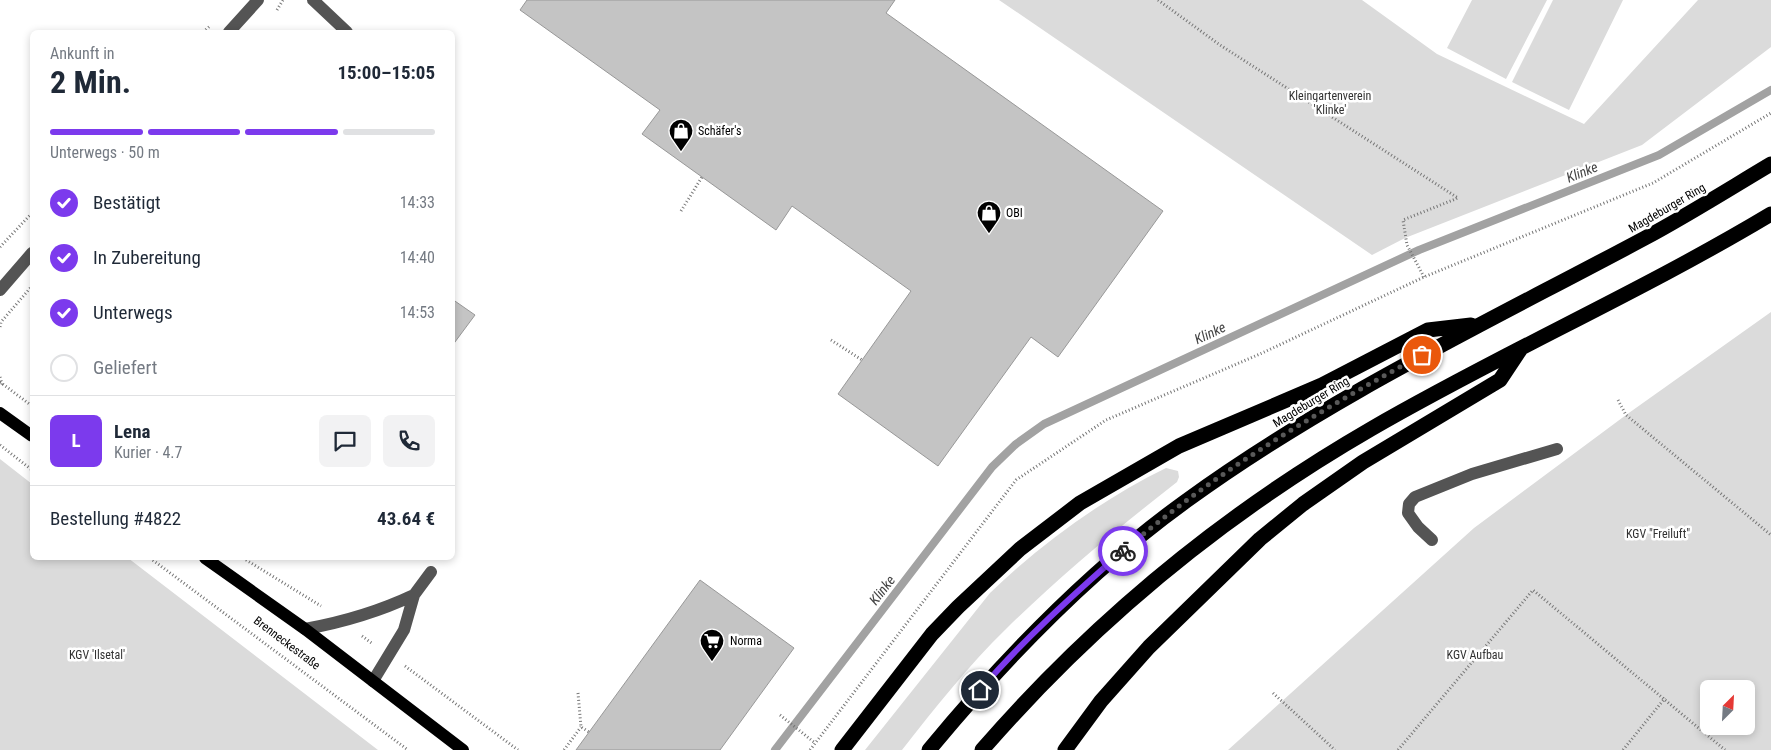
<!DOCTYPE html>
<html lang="de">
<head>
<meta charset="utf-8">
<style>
  :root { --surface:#fff; --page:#f2f2f3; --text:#1f2937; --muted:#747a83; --line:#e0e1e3; --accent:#7c3aed }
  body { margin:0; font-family:"Roboto Condensed",sans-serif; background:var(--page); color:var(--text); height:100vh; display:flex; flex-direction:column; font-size:19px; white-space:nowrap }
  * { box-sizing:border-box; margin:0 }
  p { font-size:16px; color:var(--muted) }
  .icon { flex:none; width:28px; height:28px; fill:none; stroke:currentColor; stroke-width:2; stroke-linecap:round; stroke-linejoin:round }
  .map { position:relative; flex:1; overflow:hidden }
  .panel { position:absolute; left:30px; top:30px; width:425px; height:530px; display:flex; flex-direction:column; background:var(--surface); border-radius:8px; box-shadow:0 2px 8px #0003 }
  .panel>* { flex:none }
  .needle { width:32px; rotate:24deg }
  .tools { position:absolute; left:1700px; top:680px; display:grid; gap:10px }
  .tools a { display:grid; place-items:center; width:55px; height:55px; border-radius:8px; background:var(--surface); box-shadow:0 2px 8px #0003; font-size:25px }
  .pin { position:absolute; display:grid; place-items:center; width:42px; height:42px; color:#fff; margin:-21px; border:2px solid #fff; border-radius:50%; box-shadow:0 1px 5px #0007 }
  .courier { position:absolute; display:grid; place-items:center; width:50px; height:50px; margin:-25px; border:4px solid #7c3aed; border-radius:50%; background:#fff; color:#222; box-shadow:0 1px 6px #0007 }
  .head em { font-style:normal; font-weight:700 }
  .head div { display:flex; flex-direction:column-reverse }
  .head { display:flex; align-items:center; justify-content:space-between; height:85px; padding:0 20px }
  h1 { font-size:32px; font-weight:700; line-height:38px }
  .bar { display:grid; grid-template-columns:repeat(4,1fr); gap:8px 5px; align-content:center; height:60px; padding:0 20px }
  .bar i { height:6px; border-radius:4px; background:var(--line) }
  .bar .selected { background:var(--accent) }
  .bar p { grid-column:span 4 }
  .line { display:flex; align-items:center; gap:12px; padding:0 20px; border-top:1px solid var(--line) }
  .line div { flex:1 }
  .round { display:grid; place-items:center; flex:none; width:52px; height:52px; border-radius:8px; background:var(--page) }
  ol { padding:0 20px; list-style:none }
  li { display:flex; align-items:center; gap:15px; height:55px }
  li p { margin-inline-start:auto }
  li .icon { padding:5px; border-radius:50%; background:var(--accent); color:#fff; stroke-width:4 }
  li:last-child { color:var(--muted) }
  li i { width:28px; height:28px; border:2px solid var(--line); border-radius:50% }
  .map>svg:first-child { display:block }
  .green { fill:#dbdbdb; fill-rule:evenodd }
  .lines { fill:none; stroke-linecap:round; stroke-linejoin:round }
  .stream { stroke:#a2a2a2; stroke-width:8 }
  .building { fill:#c4c4c4; stroke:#989898 }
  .path { stroke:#767676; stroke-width:3; stroke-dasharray:1 2.5; stroke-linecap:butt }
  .minor { stroke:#545454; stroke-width:12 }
  .major { stroke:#000; stroke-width:12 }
  .highway { stroke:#000; stroke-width:15 }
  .done { stroke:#595959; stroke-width:5; stroke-dasharray:0 9 }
  .route { stroke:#7c3aed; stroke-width:6 }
  .labels { text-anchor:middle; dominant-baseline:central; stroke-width:5; stroke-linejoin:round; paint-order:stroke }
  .park-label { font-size:12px; fill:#323232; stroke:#fff }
  .poi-label { font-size:12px; fill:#000; stroke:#fff; text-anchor:start }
  .street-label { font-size:12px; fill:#000; stroke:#fff }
  .water-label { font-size:14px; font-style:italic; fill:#434343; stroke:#fff }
</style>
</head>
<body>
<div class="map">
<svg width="1771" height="750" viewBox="0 0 1771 750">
  <rect width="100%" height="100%" fill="#fff"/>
  <path class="green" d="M999 0H1362L1437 54 1584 124 1698 0H1771V47L1642 145 1405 238 1372 255Z
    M1472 0H1547L1506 79 1447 48Z
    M1553 0H1623L1569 110 1512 82Z
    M1771 312V750H1228L1474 528 1626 415ZM1709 689H1746V726H1709Z
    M0 459 32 484V558H128L378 750H0Z
    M1166 468 1178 471 1179 477 1177 482C1118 528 1060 576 1006 629 968 666 935 708 902 750H865L990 593C1042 543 1101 500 1166 468Z"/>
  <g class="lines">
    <path class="stream" d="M775 750 992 467 1016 444 1044 424 1419 250 1659 155 1771 90"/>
  </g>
  <path class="building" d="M527 0H895L886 13 1163 211 1058 357 1031 337 938 466 838 394 911 291 792 206 776 230 642 134 660 110 520 10Z
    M452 299 475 315 452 346Z
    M700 580 794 648 720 750H576Z"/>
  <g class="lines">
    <path class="path" d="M1158 0 1220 45 1458 198 1403 220 1407 245 1424 277
      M277 10 283 0
      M203 32 210 26
      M681 211 702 177
      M0 247 32 213
      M0 327 1 322 32 286
      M831 340 862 360
      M0 377 2 384 0 386
      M0 382 32 406
      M1618 400 1626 415 1771 535
      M0 445 32 470
      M150 558 408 750
      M243 558 321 606
      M362 636 373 644
      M405 666 518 750
      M578 693 581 727 589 732
      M1273 693 1335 750
      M780 715 815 743
      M564 750 581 727
      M810 750 1016 480 1106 420 1260 354 1424 277 1653 183 1771 113
      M1398 750 1533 590 1725 750
      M1623 750 1665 698"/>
    <path class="minor" d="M313 0 347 32
      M229 32 258 0
      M0 290 32 253
      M1432 540 1418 527 1408 513 1409 504 1415 497 1472 474 1557 449
      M305 629C344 622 378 612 414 595
      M373 681 404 630 414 595 431 572"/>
    <path class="major" d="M0 413 32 436
      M205 558 305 629 463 750"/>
    <path class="highway" d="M842 750 932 634 958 607 1020 549 1080 503 1179 446 1322 385 1428 330 1471 325
      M929 750C1005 658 1089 571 1186 501 1329 397 1490 321 1645 238 1688 215 1729 189 1771 164
      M982 750C1093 622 1224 514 1371 429 1502 353 1641 292 1771 214
      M1065 750 1101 701 1149 647 1260 539 1303 504 1363 462 1500 380 1520 350"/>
  </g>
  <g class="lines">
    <path class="done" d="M1123 551C1214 473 1317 412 1422 355"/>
    <path class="route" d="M980 690C1024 639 1073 595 1123 551"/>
  </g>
  <defs>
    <symbol id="shop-pin" viewBox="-11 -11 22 30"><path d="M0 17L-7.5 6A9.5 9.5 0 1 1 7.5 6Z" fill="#000" stroke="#fff"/><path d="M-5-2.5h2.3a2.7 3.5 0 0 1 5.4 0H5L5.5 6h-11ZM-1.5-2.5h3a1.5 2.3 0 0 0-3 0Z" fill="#fff"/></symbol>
    <symbol id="supermarket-pin" viewBox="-11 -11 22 30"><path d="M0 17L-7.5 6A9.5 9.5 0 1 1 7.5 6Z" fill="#000" stroke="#fff"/><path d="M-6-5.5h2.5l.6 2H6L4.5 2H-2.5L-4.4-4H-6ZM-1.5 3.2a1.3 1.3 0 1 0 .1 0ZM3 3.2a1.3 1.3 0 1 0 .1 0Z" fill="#fff"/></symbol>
  </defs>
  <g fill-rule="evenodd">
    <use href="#shop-pin" x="667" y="117" width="28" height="38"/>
    <use href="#shop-pin" x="975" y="199" width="28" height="38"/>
    <use href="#supermarket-pin" x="698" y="627" width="28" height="38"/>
  </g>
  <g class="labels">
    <g class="park-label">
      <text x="1330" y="96">Kleingartenverein<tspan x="1330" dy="14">'Klinke'</tspan></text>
      <text x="1658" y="534">KGV "Freiluft"</text>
      <text x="97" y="655">KGV 'Ilsetal'</text>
      <text x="1475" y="655">KGV Aufbau</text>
    </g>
    <g class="poi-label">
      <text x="698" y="131">Schäfer's</text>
      <text x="1006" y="213">OBI</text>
      <text x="730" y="641">Norma</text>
    </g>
    <g class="street-label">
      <text transform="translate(1667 208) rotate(-30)">Magdeburger Ring</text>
      <text transform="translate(1311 402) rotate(-31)">Magdeburger Ring</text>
      <text transform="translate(287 643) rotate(37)">Brenneckestraße</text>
    </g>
    <g class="water-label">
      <text transform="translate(1582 172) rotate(-22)">Klinke</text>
      <text transform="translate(1210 333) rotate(-25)">Klinke</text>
      <text transform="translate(882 590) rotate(-52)">Klinke</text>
    </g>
  </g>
</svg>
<div class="tools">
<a><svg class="needle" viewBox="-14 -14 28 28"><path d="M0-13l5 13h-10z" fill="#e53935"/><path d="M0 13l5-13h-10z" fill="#747a83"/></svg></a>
</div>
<div class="pin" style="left:1422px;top:355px;background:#ea580c"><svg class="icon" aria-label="bag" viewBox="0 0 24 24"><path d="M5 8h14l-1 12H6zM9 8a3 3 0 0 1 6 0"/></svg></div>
<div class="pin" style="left:980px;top:690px;background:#1f2937"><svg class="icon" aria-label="home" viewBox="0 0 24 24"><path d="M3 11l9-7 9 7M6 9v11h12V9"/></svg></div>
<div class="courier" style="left:1123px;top:551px"><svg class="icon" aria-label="bike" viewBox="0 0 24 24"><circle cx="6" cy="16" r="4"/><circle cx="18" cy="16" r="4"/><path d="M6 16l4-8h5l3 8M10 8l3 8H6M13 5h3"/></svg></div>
<section class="panel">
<div class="head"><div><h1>2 Min.</h1><p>Ankunft in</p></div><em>15:00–15:05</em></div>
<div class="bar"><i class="selected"></i><i class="selected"></i><i class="selected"></i><i></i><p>Unterwegs · 50 m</p></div>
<ol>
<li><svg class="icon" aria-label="check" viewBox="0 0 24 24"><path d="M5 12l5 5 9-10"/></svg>Bestätigt<p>14:33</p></li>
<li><svg class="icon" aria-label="check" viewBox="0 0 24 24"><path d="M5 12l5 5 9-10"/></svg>In Zubereitung<p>14:40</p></li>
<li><svg class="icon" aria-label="check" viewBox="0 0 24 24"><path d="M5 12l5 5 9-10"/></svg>Unterwegs<p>14:53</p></li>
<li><i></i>Geliefert</li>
</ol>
<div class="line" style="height:90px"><b class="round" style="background:var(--accent);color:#fff">L</b><div><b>Lena</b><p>Kurier · 4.7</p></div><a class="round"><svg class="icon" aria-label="chat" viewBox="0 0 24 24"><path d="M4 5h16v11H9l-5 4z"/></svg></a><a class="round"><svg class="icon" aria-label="phone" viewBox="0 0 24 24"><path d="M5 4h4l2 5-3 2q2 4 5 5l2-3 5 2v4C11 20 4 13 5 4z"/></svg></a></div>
<div class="line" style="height:65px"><div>Bestellung #4822</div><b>43.64 €</b></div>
</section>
</div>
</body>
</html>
